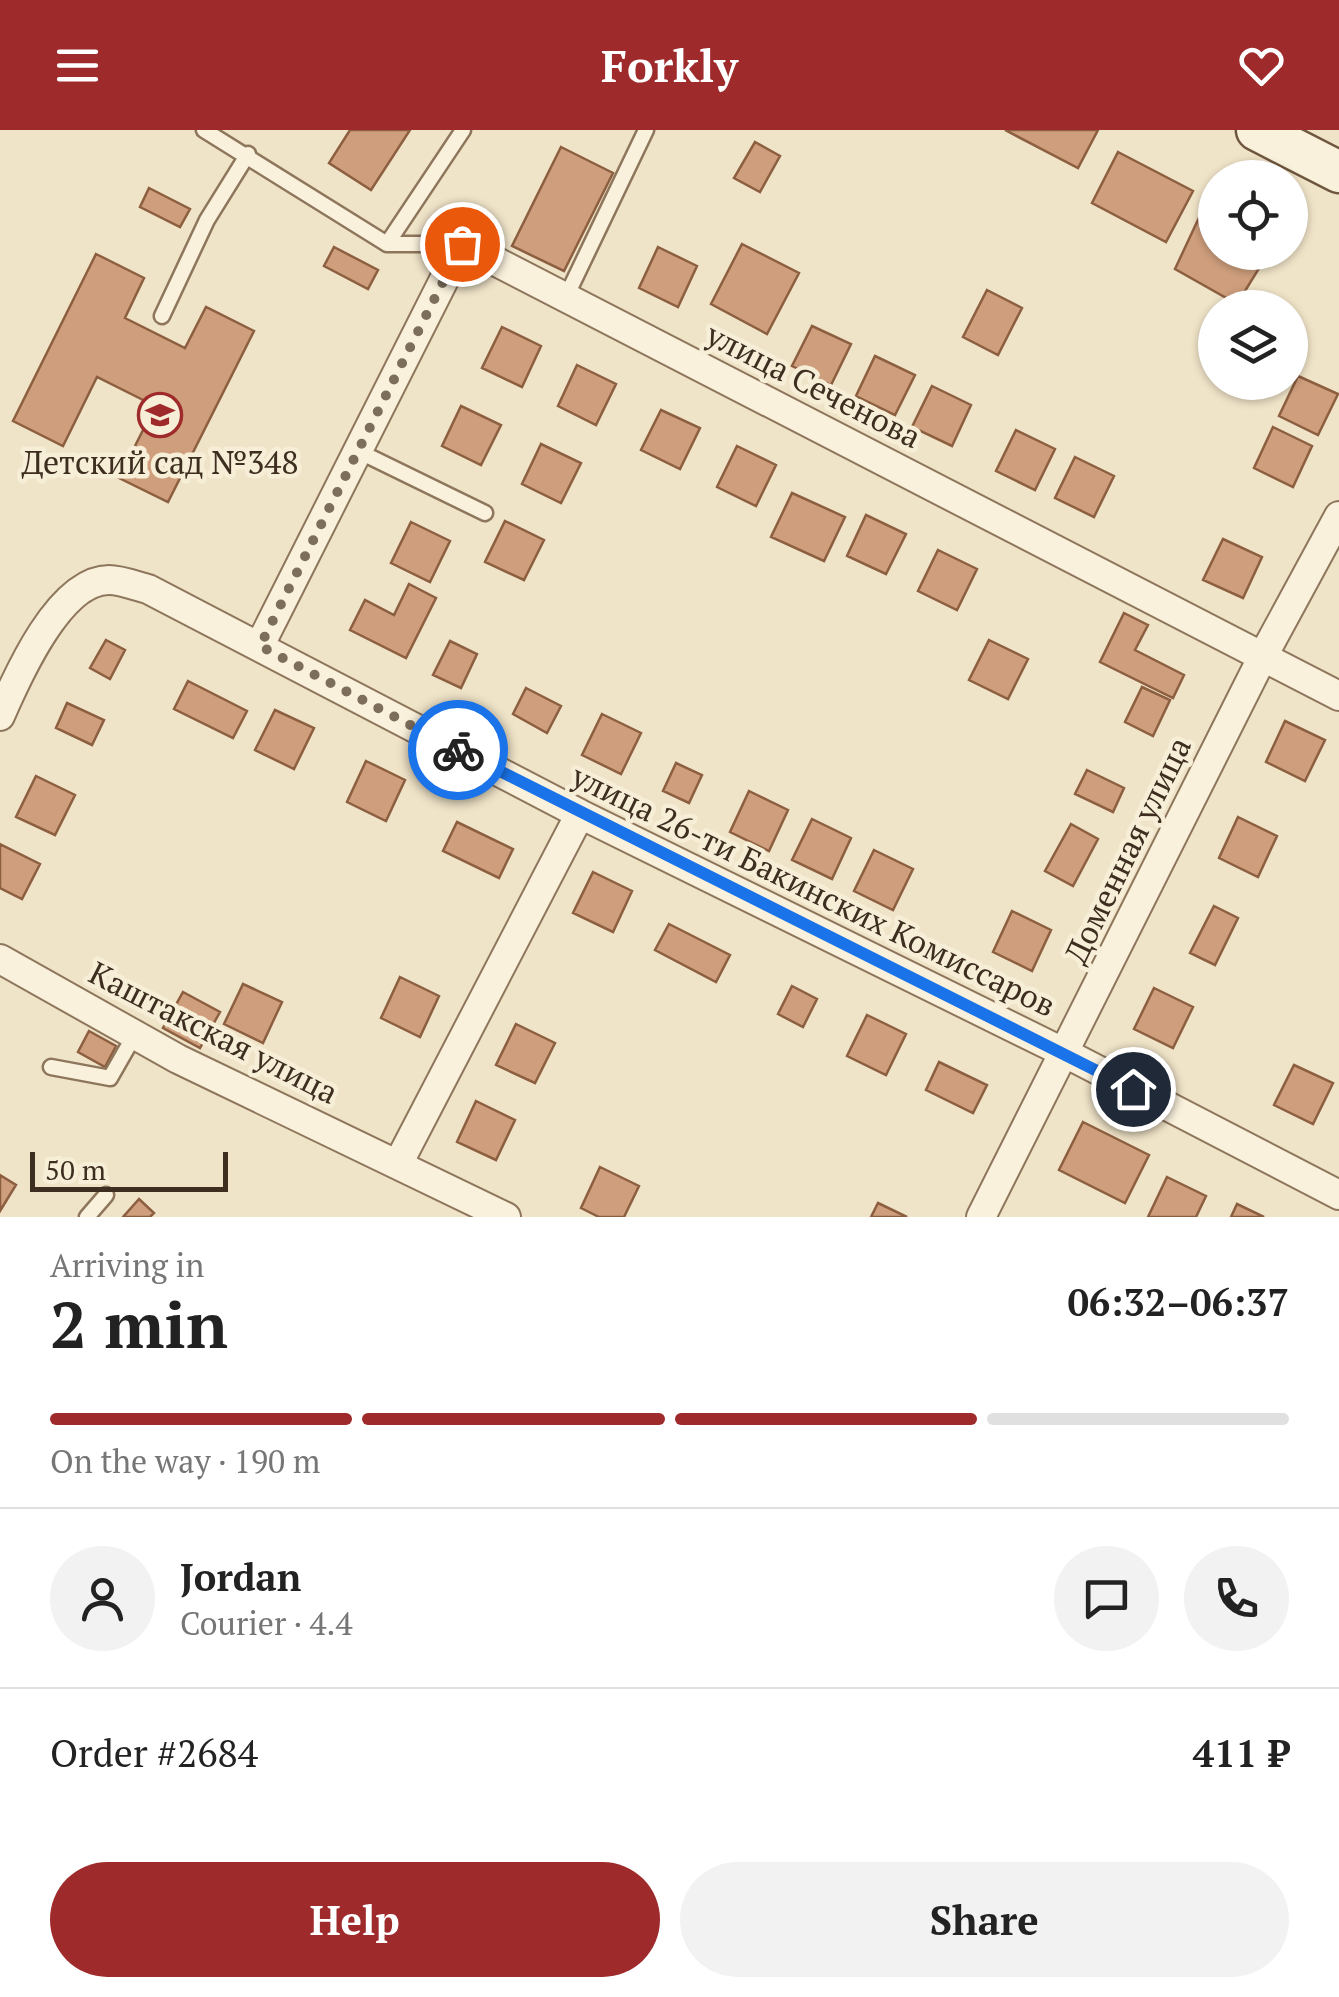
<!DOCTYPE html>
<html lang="en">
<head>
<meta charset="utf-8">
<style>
  :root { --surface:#fff; --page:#f2f2f2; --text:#222; --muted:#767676; --line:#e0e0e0; --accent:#9e2a2b }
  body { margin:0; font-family:"PT Serif",serif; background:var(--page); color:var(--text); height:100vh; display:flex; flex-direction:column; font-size:38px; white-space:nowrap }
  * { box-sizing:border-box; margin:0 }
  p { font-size:32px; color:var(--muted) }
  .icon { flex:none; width:55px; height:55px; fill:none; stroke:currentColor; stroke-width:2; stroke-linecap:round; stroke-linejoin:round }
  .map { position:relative; height:1087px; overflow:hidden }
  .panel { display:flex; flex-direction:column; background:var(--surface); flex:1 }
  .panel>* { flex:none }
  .controls { position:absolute; left:1198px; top:30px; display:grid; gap:20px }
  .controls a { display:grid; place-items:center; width:110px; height:110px; border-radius:50%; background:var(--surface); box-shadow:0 2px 8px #0004; font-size:50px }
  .scale { position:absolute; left:30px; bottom:25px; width:198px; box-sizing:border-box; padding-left:10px; border:5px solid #3d2e20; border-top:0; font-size:28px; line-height:35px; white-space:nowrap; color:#3d2e20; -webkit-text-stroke:8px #f7eed8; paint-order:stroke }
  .pin { position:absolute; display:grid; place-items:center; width:85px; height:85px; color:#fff; margin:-42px; border:5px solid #fff; border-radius:50%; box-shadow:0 2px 10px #0007 }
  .courier { position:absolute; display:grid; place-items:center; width:100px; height:100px; margin:-50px; border:8px solid #1a73e8; border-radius:50%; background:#fff; color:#222; box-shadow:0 2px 12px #0007 }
  .summary em { font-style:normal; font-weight:700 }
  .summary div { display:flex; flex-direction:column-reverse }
  .summary { display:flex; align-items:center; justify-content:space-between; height:170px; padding:0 50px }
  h1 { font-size:65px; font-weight:700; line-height:75px }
  .bar { display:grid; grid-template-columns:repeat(4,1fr); gap:15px 10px; align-content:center; height:120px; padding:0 50px }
  .bar i { height:12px; border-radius:8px; background:var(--line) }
  .bar .on { background:var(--accent) }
  .bar p { grid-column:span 4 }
  .line { display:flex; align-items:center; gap:25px; padding:0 50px; border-top:2px solid var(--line) }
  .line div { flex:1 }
  .round { display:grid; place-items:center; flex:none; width:105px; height:105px; border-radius:52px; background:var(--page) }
  .primary-button { display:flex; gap:20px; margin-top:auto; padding:20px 50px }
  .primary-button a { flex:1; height:115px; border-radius:60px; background:var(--accent); color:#fff; font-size:40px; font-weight:700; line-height:115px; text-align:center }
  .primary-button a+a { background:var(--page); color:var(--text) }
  header { display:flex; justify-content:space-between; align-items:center; height:130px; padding:0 50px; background:var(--accent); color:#fff; font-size:45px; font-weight:700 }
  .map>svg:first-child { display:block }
  .building { fill:#cf9f7d; stroke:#8d5f41; stroke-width:2.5 }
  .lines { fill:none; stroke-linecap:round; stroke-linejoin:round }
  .lane-casing { stroke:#8d765c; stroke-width:19 }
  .street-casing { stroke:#8d765c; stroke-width:32 }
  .secondary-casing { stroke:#6f573f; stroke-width:45 }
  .lane { stroke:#faf1dc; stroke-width:14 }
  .street { stroke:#faf1dc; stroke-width:28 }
  .secondary { stroke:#faf1dc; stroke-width:40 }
  .done { stroke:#7c6e5b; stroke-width:10; stroke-dasharray:0 18 }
  .route { stroke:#1a73e8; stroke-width:12 }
  .labels { text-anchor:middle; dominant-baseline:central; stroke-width:9; stroke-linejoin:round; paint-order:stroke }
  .street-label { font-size:32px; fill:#3d2e20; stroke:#f7eed8 }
  .poi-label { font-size:32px; fill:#3d2e20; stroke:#f7eed8 }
</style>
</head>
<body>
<header><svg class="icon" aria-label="menu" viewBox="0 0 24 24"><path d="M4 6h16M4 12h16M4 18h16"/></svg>Forkly<svg class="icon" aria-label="heart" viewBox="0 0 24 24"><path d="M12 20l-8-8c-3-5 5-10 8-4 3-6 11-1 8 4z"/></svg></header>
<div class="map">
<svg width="1339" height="1087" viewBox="0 0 1339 1087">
  <rect width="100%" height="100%" fill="#f0e4c8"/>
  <path class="building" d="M350 0H410L371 60 329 33Z
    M1005 0H1098L1078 38Z
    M755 12 780 26 760 62 734 48Z
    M561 17 613 43 564 141 512 116Z
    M1118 22 1193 61 1166 112 1092 73Z
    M149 58 190 79 180 97 140 77Z
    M1203 79 1215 84V122H1269L1237 174 1175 139Z
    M742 114 799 143 767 204 711 174Z
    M334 117 378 140 368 159 324 136Z
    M658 117 697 136 678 177 639 158Z
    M96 124 144 148 125 188 185 218 206 177 254 201 168 372 119 348 155 276 97 247 63 316 13 291Z
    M987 160 1022 178 998 225 963 207Z
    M812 196 851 214 831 255 792 236Z
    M502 197 541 216 522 257 482 238Z
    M875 226 915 245 895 285 856 266Z
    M577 235 616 254 596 295 558 276Z
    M1298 246 1338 264 1318 305 1279 286Z
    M932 256 971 275 952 316 912 297Z
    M461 276 501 295 481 335 442 316Z
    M661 280 700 298 680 339 641 320Z
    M1273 297 1312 316 1293 357 1254 338Z
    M1016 300 1055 319 1035 360 996 341Z
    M541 314 581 333 561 373 522 354Z
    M737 316 776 335 756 376 717 357Z
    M1075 327 1114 346 1094 387 1055 368Z
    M792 363 845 387 824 431 771 407Z
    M866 385 906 404 886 444 847 426Z
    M505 391 544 410 524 450 485 432Z
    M411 392 450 411 430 452 391 433Z
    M1223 409 1262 427 1243 468 1203 450Z
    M938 420 977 439 957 480 918 461Z
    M409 454 436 468 406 528 350 500 365 470 394 485Z
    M1124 483 1148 495 1135 520 1184 545 1173 568 1100 532Z
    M106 510 125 520 110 549 90 538Z
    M989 510 1028 529 1008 569 969 550Z
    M450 511 477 524 461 558 433 545Z
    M188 551 247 581 233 608 174 579Z
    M1142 557 1170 570 1153 606 1125 592Z
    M526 558 561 576 547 603 513 584Z
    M67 573 104 590 92 615 56 598Z
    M275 580 314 598 294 639 255 620Z
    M602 584 641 603 621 644 582 625Z
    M1285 591 1325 610 1305 651 1266 632Z
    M366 631 405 650 386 691 347 672Z
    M676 633 702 645 689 673 663 661Z
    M1087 640 1124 658 1113 682 1075 664Z
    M36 646 75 665 55 705 16 687Z
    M749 661 788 680 769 721 730 702Z
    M1238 687 1277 706 1258 747 1219 728Z
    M812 689 851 708 832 749 792 730Z
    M457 692 513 719 499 748 443 721Z
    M1071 694 1098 709 1073 756 1045 741Z
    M0 714 40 734 22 769 0 758Z
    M874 720 913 739 893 780 854 761Z
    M593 742 632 761 613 802 573 783Z
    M1214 776 1238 788 1215 835 1190 823Z
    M1012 781 1051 800 1032 841 993 822Z
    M669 794 730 825 716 852 655 820Z
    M400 847 439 866 420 907 381 888Z
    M243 854 282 872 263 913 224 894Z
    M792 856 817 869 803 897 778 884Z
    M1154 858 1193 877 1173 918 1134 899Z
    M183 862 220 882 200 918 163 898Z
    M867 885 906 904 886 945 847 926Z
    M516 894 555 913 535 953 496 935Z
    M89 901 116 916 105 937 78 922Z
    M939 932 987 955 973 983 926 960Z
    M1294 935 1333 953 1313 994 1274 975Z
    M476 971 515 990 496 1030 457 1012Z
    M1083 992 1149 1025 1125 1073 1059 1040Z
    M600 1037 639 1056 624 1087H599L581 1078Z
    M0 1045 16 1055 0 1081Z
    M1167 1047 1206 1066 1196 1087H1148Z
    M139 1069 154 1083 150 1087H123Z
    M878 1073 907 1087H871Z
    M1237 1074 1264 1087H1231Z"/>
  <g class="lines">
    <defs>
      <path id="lane" d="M204 0 387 114H462
        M387 114 463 0
        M566 167 646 0
        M162 186 207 90 248 24
        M358 321 485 383
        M51 937 110 948 134 906
        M87 1087 106 1065"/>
      <path id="street" d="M260 515 462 114 1339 566
        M0 586C17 547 59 450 109 450 121 450 136 456 148 459L580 684 1065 923 1339 1065
        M0 829 178 929 506 1087
        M399 1032 580 684
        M981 1087 1263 526 1339 386"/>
      <path id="secondary" d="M1257 0 1339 42"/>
    </defs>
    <use href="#lane" class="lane-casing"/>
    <use href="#street" class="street-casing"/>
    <use href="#secondary" class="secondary-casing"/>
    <use href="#lane" class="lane"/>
    <use href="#street" class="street"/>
    <use href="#secondary" class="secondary"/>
  </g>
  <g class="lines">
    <path class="done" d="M458 620 260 516 462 114"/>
    <path class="route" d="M458 620 1133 959"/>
  </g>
  <defs>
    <symbol id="school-ring" viewBox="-11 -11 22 22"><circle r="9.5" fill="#f7eed8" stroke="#9e2a2b" stroke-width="1.5"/><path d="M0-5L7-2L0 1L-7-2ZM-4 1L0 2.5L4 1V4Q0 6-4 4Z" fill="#9e2a2b"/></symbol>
  </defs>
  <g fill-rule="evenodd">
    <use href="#school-ring" x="135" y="260" width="50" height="50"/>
  </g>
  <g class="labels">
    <g class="street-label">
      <text transform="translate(814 255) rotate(27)">улица Сеченова</text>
      <text transform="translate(1127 720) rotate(-64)">Доменная улица</text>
      <text transform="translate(814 760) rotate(26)">улица 26-ти Бакинских Комиссаров</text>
      <text transform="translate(214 902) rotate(27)">Каштакская улица</text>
    </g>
    <g class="poi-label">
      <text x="160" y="332">Детский сад №348</text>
    </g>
  </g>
</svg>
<div class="controls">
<a><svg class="icon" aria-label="locate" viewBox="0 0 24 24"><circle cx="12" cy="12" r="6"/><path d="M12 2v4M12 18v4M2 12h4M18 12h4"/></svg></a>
<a><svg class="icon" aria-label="layers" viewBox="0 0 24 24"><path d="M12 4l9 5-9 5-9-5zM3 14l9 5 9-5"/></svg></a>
</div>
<div class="scale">50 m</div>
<div class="pin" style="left:462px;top:114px;background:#ea580c"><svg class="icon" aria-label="bag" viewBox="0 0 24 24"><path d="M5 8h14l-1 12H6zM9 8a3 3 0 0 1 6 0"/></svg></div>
<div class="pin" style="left:1133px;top:959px;background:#1f2937"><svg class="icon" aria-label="home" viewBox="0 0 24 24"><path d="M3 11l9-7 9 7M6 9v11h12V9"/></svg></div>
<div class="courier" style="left:458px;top:620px"><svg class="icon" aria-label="bike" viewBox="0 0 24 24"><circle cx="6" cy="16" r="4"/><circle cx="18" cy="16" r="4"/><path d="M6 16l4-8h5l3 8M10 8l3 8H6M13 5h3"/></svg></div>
</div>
<section class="panel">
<div class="summary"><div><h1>2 min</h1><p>Arriving in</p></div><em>06:32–06:37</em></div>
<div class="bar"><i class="on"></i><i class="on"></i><i class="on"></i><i></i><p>On the way · 190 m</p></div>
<div class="line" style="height:180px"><a class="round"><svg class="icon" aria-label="person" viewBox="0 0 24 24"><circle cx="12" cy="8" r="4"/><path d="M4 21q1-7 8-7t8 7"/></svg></a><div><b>Jordan</b><p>Courier · 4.4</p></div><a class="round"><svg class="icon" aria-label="chat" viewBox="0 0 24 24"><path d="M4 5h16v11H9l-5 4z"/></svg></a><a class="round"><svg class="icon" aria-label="phone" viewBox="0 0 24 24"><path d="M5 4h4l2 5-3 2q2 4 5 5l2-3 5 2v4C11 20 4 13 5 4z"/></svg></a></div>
<div class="line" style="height:130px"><div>Order #2684</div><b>411 ₽</b></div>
<div class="primary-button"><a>Help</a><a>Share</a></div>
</section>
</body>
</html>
